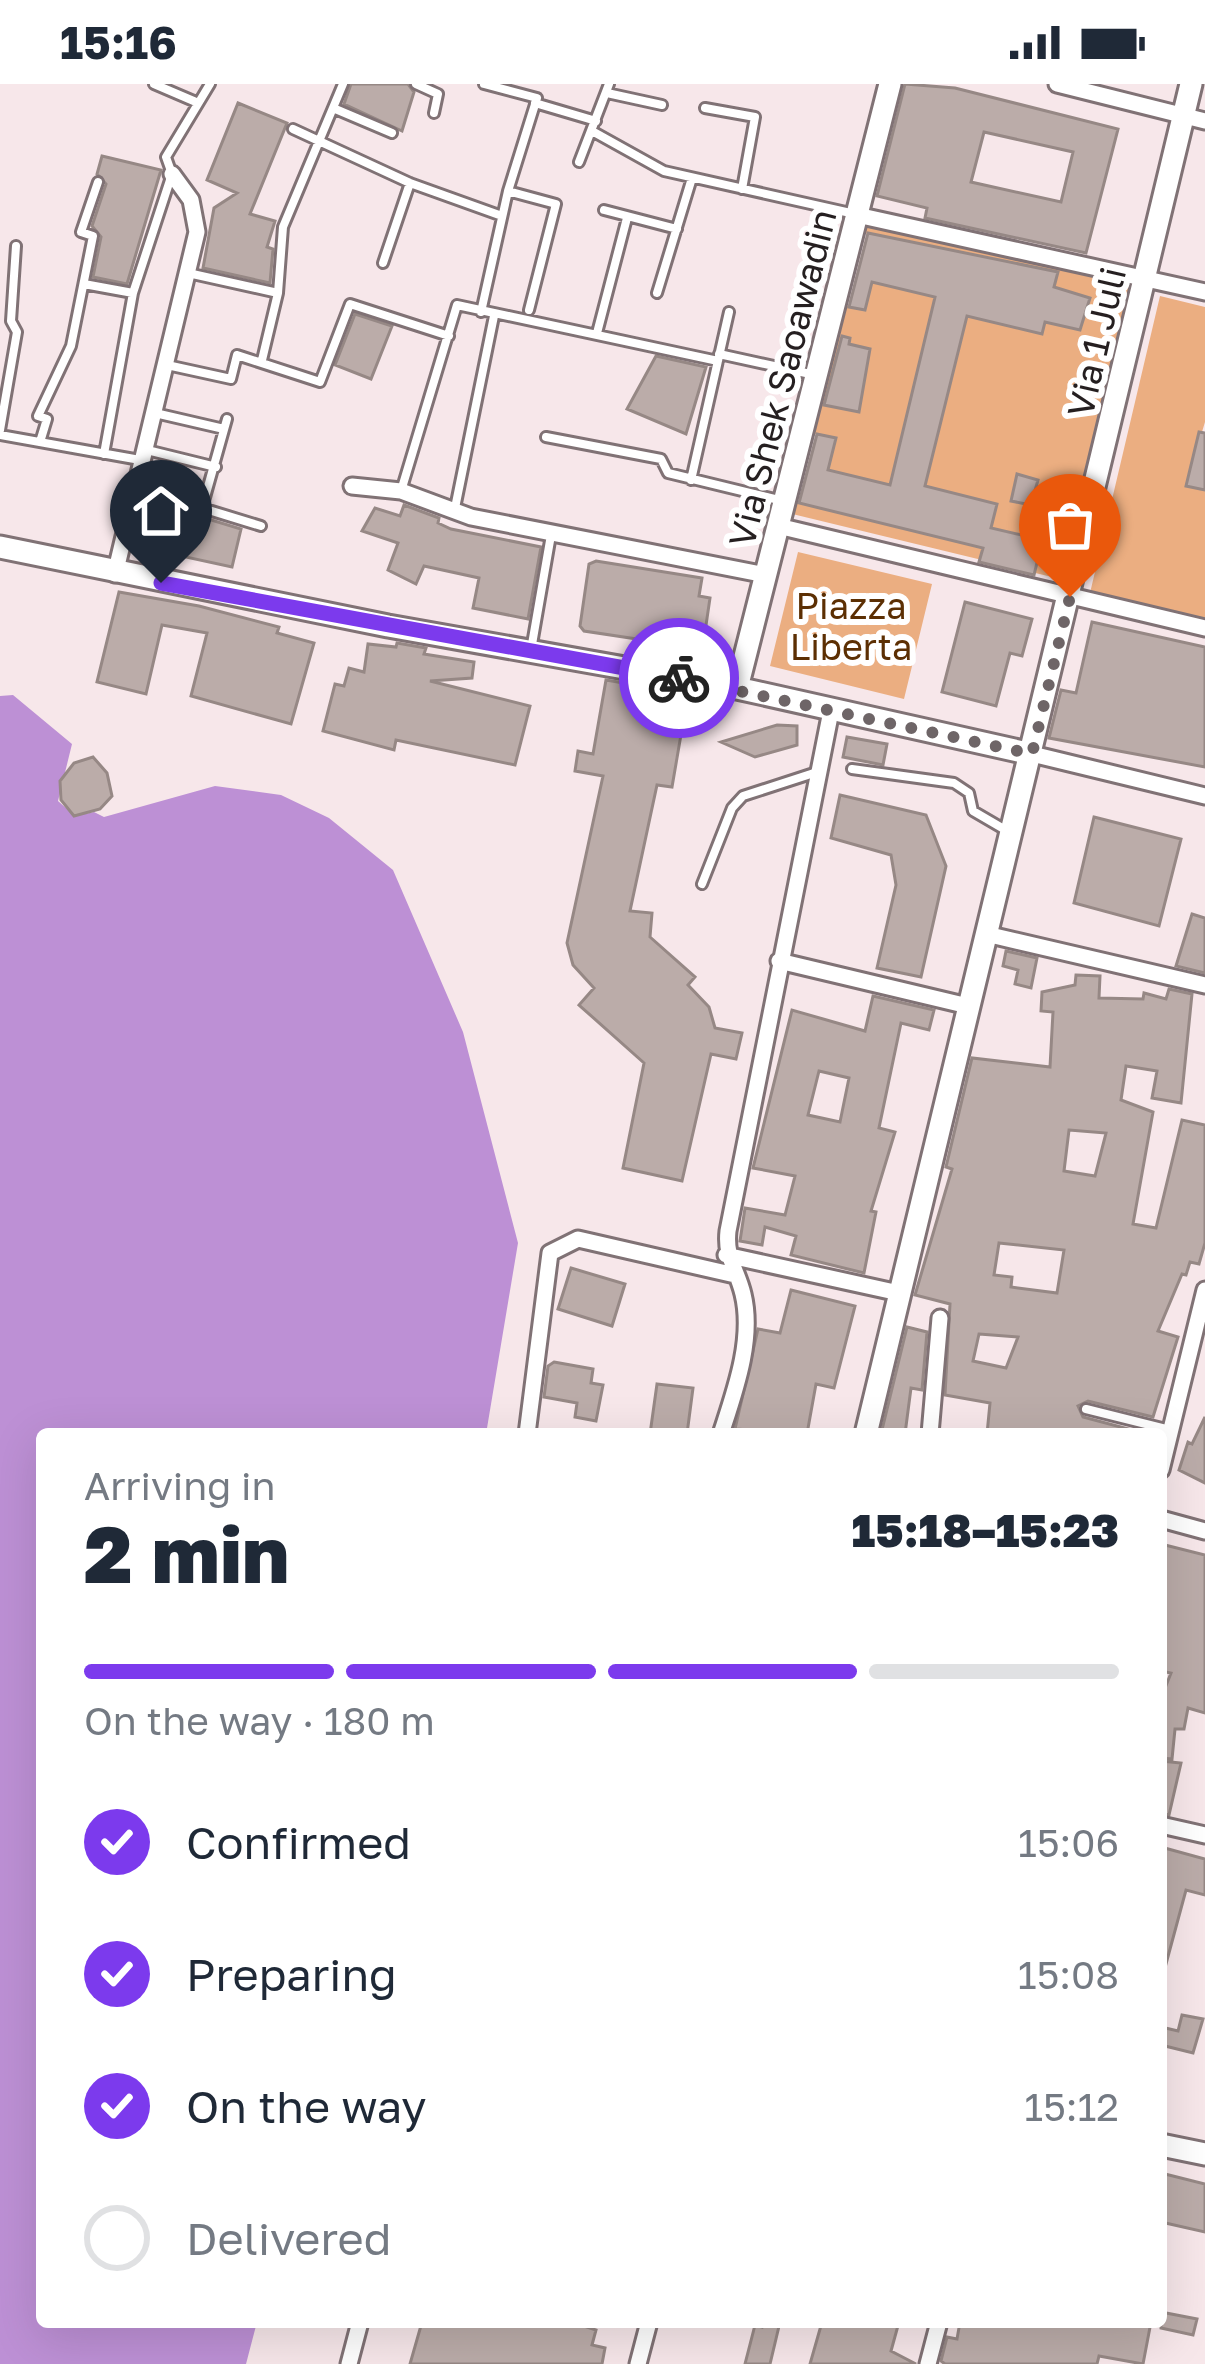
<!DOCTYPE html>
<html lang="en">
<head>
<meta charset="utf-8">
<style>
  :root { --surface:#fff; --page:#f2f2f3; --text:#1f2937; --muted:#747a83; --line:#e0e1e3; --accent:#7c3aed }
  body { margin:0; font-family:"Golos Text",sans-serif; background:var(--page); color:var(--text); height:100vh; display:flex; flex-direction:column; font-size:45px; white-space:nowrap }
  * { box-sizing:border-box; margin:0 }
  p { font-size:39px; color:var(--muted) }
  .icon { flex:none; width:66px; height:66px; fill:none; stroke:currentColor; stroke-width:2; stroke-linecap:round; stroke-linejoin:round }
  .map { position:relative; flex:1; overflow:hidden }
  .side { position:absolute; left:36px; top:1344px; width:1131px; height:900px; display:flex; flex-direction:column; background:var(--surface); border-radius:12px; box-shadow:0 12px 48px #0002 }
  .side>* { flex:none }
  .pin { position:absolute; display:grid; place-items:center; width:102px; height:102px; color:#fff; margin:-123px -51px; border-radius:50% 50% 50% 0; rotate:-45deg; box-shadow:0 0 12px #0007 }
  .pin .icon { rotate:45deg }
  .courier { position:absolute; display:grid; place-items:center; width:120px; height:120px; margin:-60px; border:9px solid #7c3aed; border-radius:50%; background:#fff; color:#222; box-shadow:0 3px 15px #0007 }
  .overview em { font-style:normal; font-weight:800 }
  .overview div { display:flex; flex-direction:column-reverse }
  .overview { display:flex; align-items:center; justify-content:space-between; height:204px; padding:0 48px }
  h1 { font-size:78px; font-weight:800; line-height:90px }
  .bar { display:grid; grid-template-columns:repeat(4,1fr); gap:18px 12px; align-content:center; height:144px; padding:0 48px }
  .bar i { height:15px; border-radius:9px; background:var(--line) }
  .bar .selected { background:var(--accent) }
  .bar p { grid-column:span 4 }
  ol { padding:0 48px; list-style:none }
  li { display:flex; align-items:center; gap:36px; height:132px }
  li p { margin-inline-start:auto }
  li .icon { padding:12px; border-radius:50%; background:var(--accent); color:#fff; stroke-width:4 }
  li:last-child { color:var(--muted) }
  li i { width:66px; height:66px; border:6px solid var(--line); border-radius:50% }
  .status { display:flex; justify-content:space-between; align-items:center; height:84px; padding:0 60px; background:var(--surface); direction:ltr }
  .status svg { height:33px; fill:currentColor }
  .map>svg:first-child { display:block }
  .green { fill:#ebae81; fill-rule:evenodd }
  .water { fill:#bd90d5 }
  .building { fill:#bbaca9; stroke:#968885; stroke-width:3; fill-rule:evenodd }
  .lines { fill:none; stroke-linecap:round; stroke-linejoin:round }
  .lane-casing { stroke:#807275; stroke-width:14 }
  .street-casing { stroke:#807275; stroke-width:21 }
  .secondary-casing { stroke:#807275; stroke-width:27 }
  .lane { stroke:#fff; stroke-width:8 }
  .street { stroke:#fff; stroke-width:15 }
  .secondary { stroke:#fff; stroke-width:21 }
  .done { stroke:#6e6567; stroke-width:12; stroke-dasharray:0 21.6 }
  .route { stroke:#7c3aed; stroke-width:15 }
  .labels { text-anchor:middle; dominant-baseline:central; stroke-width:12; stroke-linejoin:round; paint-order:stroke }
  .street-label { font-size:36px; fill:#251f20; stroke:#fff }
  .park-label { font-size:36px; fill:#5c2f03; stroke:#fff }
</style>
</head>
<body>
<div class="status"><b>15:16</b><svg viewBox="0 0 49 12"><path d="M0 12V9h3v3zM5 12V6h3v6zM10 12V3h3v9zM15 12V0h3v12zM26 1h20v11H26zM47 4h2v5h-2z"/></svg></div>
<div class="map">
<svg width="1205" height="2280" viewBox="0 0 1205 2280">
  <rect width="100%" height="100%" fill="#f7e7ea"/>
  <path class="green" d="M848 139 1135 200 1064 496 780 427ZM860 148 1056 195 1042 250 967 232 925 402 997 420 986 464 786 416 803 347 835 355 828 386 890 401 935 213 872 198 865 226 843 221Z
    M1160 212 1205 223V338L1186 401 1205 406V535L1090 509Z
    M798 468 932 500 904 615 770 582Z"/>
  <path class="water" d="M13 611 72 660 58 717 75 732 94 728 104 733 215 702 281 711 329 734 393 786 463 948 518 1159 486 1350H42V2238H257L246 2280H0V612Z"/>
  <path class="building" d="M351 0H408L414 8 402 47 344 20Z
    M905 0 955 4 1118 45 1086 169 925 134 927 124 877 112ZM984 48 1073 68 1061 118 971 98Z
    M238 19 287 39 250 130 275 137 267 163 273 165 270 199 203 184 214 124 237 109 207 96Z
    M102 72 161 86 127 200 93 193 101 153 92 142 106 100 97 90Z
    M868 149 1058 188 1054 203 1090 214 1080 246 1045 238 1042 250 967 232 925 402 997 420 991 444 1026 452 1028 428 1048 433 1034 491 979 478 983 464 799 419 817 350 836 354 828 386 890 401 935 213 872 198 865 226 849 223Z
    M355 230 392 242 371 295 335 281Z
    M842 252 850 254 849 260 870 265 859 328 824 321Z
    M656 272 706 283 686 350 627 325Z
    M1199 348 1205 349V406L1186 402Z
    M1017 390 1038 396 1031 421 1011 417Z
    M404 421 439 434 438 439 451 445 541 463 528 535 473 524 479 494 424 482 416 500 388 486 398 459 362 447 375 424 400 432Z
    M195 431 241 445 232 483 181 472Z
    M596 477 702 494 699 512 710 514 705 548 693 546 690 563 584 547 580 542 589 480Z
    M119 508 199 522 279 543 277 549 314 559 291 640 191 612 207 549 162 541 146 610 97 598Z
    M965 518 1032 535 1022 572 1010 569 996 622 942 608Z
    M1092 538 1205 563V683L1049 654 1061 606 1076 609Z
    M397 559 426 564 424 570 474 578 472 594 430 597 530 622 515 681 396 656 394 666 323 647 335 600 344 602 349 584 364 588 368 560 396 563Z
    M606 596 688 610 672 703 657 701 630 827 652 829 650 853 695 893 688 901 709 923 715 944 742 949 736 975 711 970 682 1097 623 1084 644 979 579 921 594 904 573 881 567 859 603 692 575 687 578 667 593 670Z
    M777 641 797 642V661L755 673 721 658Z
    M847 653 887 660 883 681 843 673Z
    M93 673 107 689 112 712 100 725 74 732 61 716 60 697 74 679Z
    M840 711 926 731 946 782 921 893 877 884 896 801 891 771 831 754Z
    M1094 733 1181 755 1159 842 1074 819Z
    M1192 830 1205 834V889L1176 882Z
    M1006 867 1037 874 1031 904 1015 900 1018 886 1003 882Z
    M1076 891 1100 892 1099 914 1143 915 1144 909 1166 915 1169 905 1192 910 1181 1019 1152 1014 1157 987 1126 982 1121 1016 1153 1028 1133 1140 1156 1144 1182 1036 1205 1041V1159L1199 1180 1190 1178 1186 1191 1182 1190 1158 1247 1178 1253 1153 1333 1088 1317 1078 1322 1083 1333 1147 1350H987L990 1319 945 1311 950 1220 915 1211 952 1085 946 1083 972 974 1050 983 1053 928 1041 927 1042 908 1075 901ZM1069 1046 1106 1049 1095 1092 1064 1087ZM999 1159 1064 1166 1057 1209 1011 1203 1012 1193 994 1191ZM979 1250 1018 1253 1006 1284 973 1277Z
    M873 912 934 926 929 946 901 939 879 1044 895 1048 871 1127 876 1128 864 1189 791 1171 796 1152 765 1143 762 1161 740 1157 745 1124 785 1131 795 1092 753 1084 792 926 865 947ZM819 987 849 994 840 1038 808 1031Z
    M571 1184 625 1200 612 1242 558 1225Z
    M791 1206 855 1222 834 1304 816 1300 807 1350 735 1345 758 1245 780 1249Z
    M907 1243 927 1248 922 1306 911 1304 905 1350H881Z
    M554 1278 593 1285 591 1299 603 1301 596 1337 575 1333 577 1319 544 1313 548 1282Z
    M657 1300 693 1304 687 1350H650Z
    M1205 1333V1399L1179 1386 1188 1358 1192 1360Z
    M1161 1460 1205 1471V1629L1188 1624 1184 1645H1175L1172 1675 1161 1674V1614L1171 1589 1161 1587Z
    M1161 1677 1181 1679 1169 1731 1161 1729Z
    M1161 1763 1205 1775V1811L1186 1806 1166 1880 1161 1879Z
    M1182 1931 1203 1935 1193 1969 1161 1961V1943L1178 1947Z
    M1161 2089 1205 2100V2148L1161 2138Z
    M1161 2228 1197 2235 1193 2251 1161 2244Z
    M422 2238H589L587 2243 596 2246 592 2261 605 2264 602 2280H410Z
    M763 2238H780L770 2280H745L755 2241 762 2243Z
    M822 2238H899L891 2267 916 2280H810Z
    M960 2238H1151L1143 2280 1099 2272 1097 2280H945L941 2277 947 2253 957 2255Z"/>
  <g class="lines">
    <defs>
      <path id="lane" d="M154 0 196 18
        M416 0 438 10 434 29
        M607 9 662 21
        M535 19 596 37
        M333 24 392 49
        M705 24 755 33 742 105
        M293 45 410 99 502 132
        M592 47 664 87 855 130
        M579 78 609 0
        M508 107 556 120 529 226
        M604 126 677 145
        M383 179 410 99
        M188 189 278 209
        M84 200 133 209
        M657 209 692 94
        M481 228 508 107 537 14 484 0
        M597 249 627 134
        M719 270 815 291
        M262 276 278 209 283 143 343 0
        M167 281 231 295 237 271 320 298 350 220 449 252
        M155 329 224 345
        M227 335 202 424 261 442
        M0 346 17 248 11 237 16 162
        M0 351 140 376
        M546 353 661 375 668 389 783 417
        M40 358 47 335 38 332 71 262 93 152 81 148 98 98
        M147 366 216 383
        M104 370 133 209 172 90 166 73 210 0
        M691 396 729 228
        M401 407 457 221 718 277
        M455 424 494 232
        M531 566 551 451
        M852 685 954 699 969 709 973 727 1009 748
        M702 800 732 724 743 712 817 688
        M1086 1325 1170 1346"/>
      <path id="street" d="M1057 0 1205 37
        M857 131 1205 208
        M352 402 401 407 471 433 766 491
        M778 442 1205 544
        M115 490 197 148 191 116 172 90
        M1032 670 1205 712
        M986 850 1205 901
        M779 877 968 922
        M726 1171 899 1209
        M527 1350 550 1169 578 1155 735 1191
        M721 1350C735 1307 754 1255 743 1210 737 1185 725 1174 728 1147L831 627
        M930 1350 940 1234
        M1161 1386 1205 1206
        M1161 1435 1205 1447
        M1161 1741 1205 1751
        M349 2280 360 2238
        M638 2280 649 2238
        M928 2280 939 2238"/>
      <path id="secondary" d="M0 463 388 542 737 604 1032 670
        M737 604 890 0
        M866 1350 1191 0
        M1161 2061 1205 2070"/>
    </defs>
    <use href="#lane" class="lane-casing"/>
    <use href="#street" class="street-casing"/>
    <use href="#secondary" class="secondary-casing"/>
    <use href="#lane" class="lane"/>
    <use href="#street" class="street"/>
    <use href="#secondary" class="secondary"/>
  </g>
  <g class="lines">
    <path class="done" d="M679 594 1032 670 1070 513"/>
    <path class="route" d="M161 499 679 594"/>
  </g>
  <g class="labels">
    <g class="street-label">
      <text transform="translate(1096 258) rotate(-77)">Via 1 Juli</text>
      <text transform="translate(782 294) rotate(-76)">Via Shek Saoawadin</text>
    </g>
    <g class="park-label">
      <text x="851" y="521">Piazza<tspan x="851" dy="41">Liberta</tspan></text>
    </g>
  </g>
</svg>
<div class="pin" style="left:1070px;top:513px;background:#ea580c"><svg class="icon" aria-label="bag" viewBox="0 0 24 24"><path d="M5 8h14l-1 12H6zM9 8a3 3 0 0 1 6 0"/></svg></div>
<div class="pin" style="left:161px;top:499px;background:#1f2937"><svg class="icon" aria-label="home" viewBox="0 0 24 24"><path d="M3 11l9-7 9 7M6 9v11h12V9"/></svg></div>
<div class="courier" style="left:679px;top:594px"><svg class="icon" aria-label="bike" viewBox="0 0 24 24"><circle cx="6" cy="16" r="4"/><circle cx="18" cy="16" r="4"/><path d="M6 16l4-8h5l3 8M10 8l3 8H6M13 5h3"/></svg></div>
<section class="side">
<div class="overview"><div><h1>2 min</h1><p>Arriving in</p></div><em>15:18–15:23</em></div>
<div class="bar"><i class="selected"></i><i class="selected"></i><i class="selected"></i><i></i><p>On the way · 180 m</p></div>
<ol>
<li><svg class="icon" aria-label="check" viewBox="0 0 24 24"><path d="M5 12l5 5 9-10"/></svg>Confirmed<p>15:06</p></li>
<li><svg class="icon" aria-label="check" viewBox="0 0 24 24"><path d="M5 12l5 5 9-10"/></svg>Preparing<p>15:08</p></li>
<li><svg class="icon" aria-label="check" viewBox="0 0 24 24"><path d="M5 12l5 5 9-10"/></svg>On the way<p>15:12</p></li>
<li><i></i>Delivered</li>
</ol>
</section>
</div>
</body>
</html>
